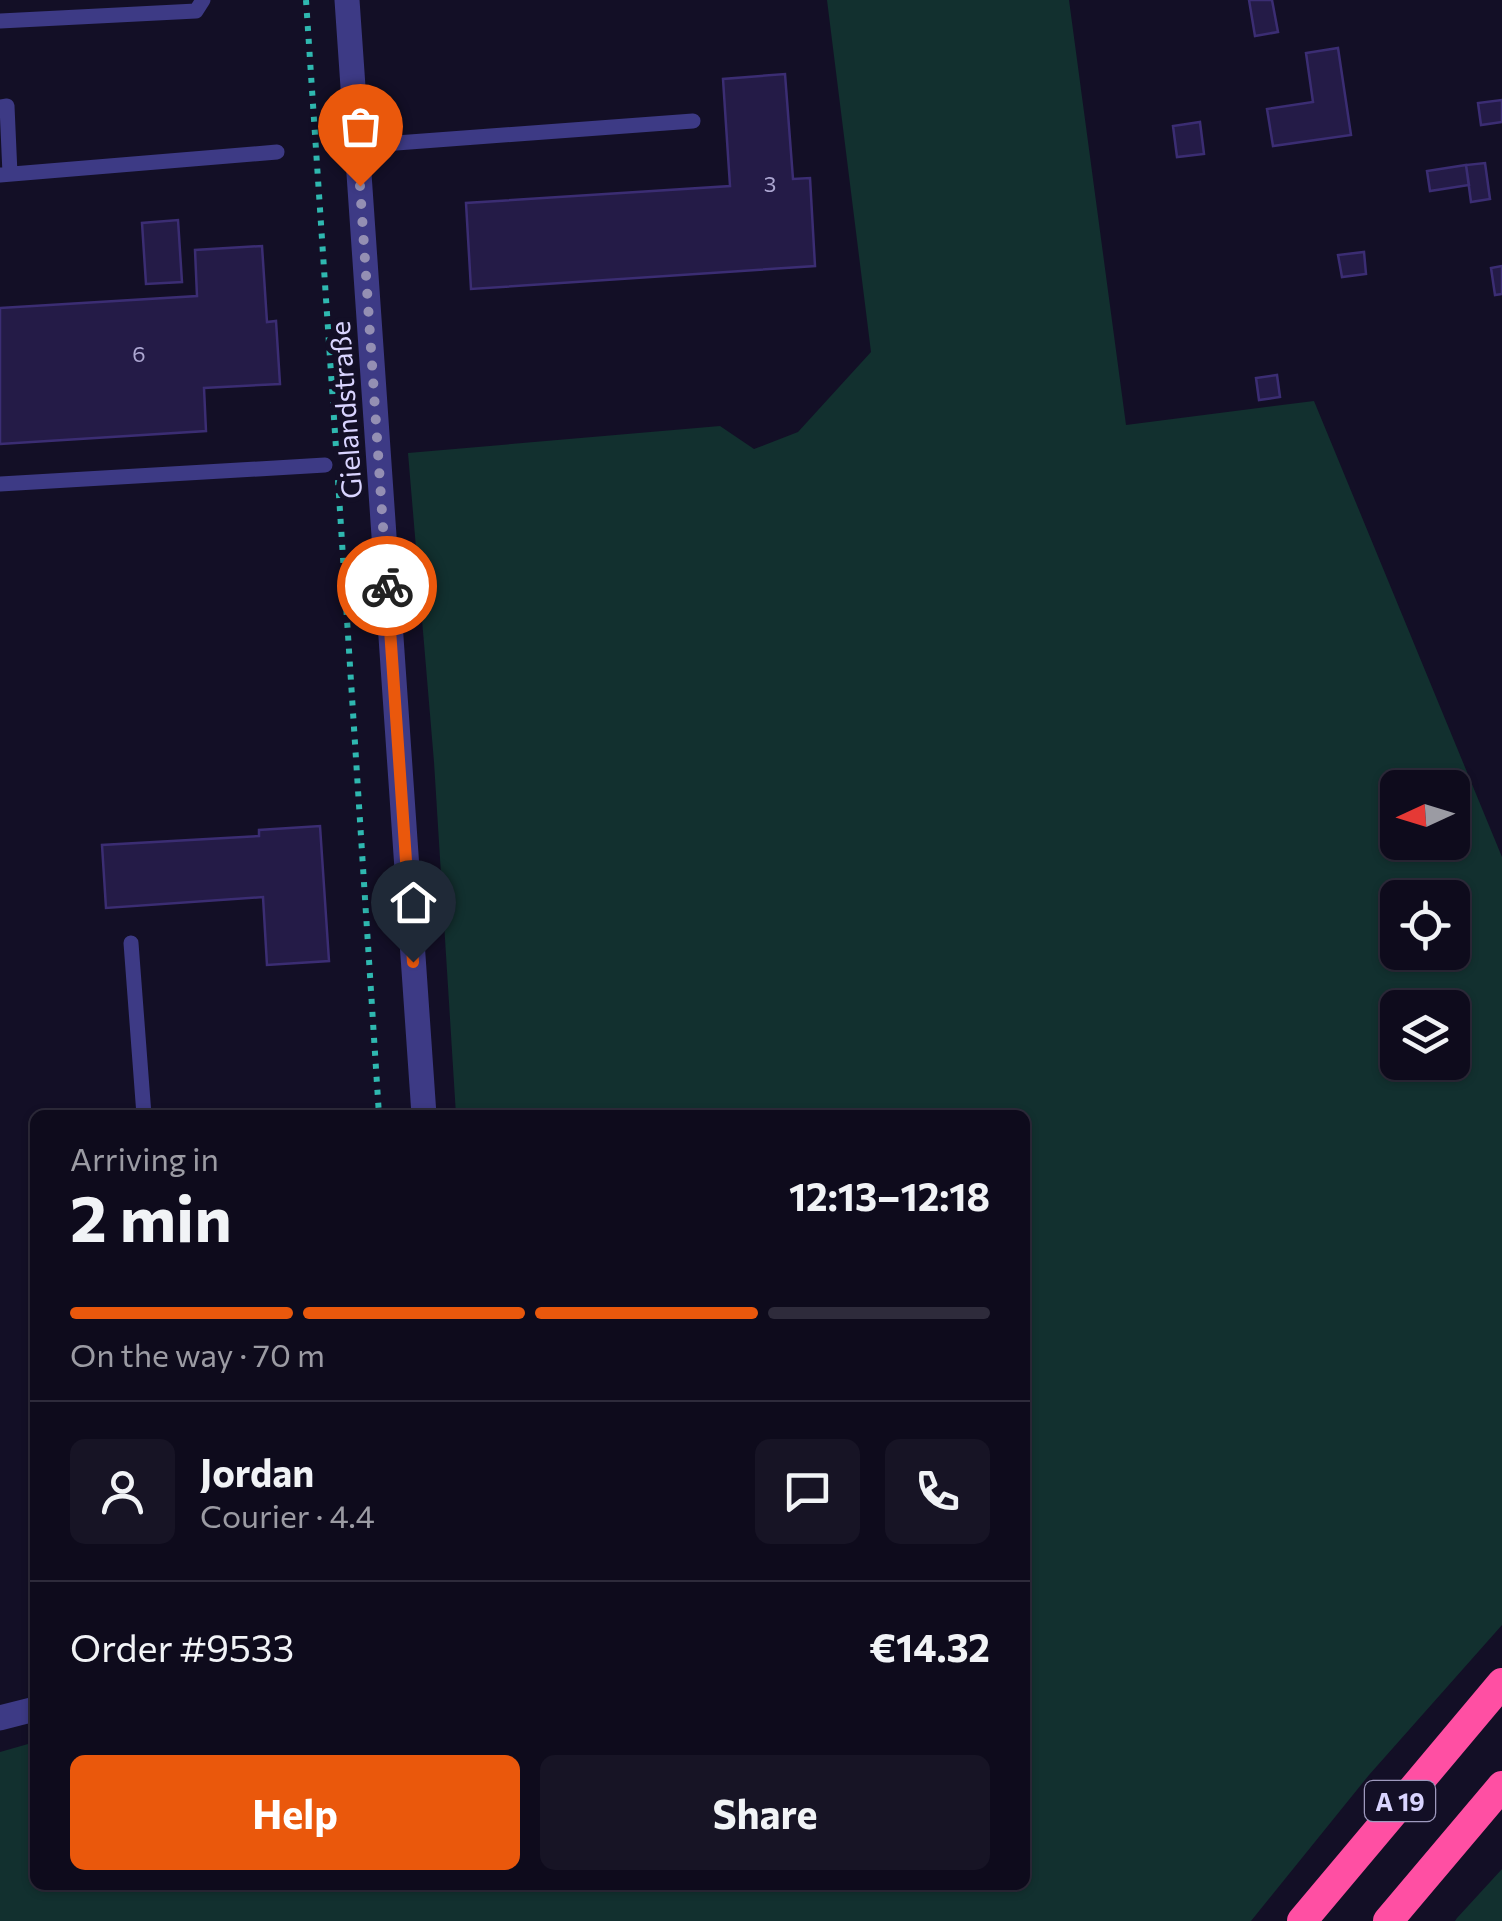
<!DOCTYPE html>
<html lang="en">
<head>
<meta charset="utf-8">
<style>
  :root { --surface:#0e0b1c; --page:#171425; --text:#f1f3f6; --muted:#9b9ba3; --line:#2e2b3b; --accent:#ea580c }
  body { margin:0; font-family:Commissioner,sans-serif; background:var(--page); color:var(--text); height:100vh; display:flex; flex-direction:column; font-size:38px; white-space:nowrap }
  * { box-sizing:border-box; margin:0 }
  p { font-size:32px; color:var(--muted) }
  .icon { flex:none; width:55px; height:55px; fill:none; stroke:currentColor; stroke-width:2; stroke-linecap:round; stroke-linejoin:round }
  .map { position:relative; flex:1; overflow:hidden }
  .panel { position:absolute; left:30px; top:1110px; width:1000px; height:780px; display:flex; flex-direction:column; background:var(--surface); border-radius:15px; box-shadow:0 2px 8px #0004,0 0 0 2px var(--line) }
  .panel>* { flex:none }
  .needle { width:65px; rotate:266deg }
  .controls { position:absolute; left:1380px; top:770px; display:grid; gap:20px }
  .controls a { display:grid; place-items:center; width:90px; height:90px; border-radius:15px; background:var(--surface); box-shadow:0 2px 8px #0004,0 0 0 2px var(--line); font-size:50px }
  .pin { position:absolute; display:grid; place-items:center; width:85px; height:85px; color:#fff; margin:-102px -42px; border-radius:50% 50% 50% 0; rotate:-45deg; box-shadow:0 0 10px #0007 }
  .pin .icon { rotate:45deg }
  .courier { position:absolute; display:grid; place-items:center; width:100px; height:100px; margin:-50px; border:8px solid #ea580c; border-radius:50%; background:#fff; color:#222; box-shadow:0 2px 12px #0007 }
  .headline em { font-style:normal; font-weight:700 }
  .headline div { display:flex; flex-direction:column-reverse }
  .headline { display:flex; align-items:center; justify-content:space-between; height:170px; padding:0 40px }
  h1 { font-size:65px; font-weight:700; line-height:75px }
  .bar { display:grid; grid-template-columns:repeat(4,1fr); gap:15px 10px; align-content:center; height:120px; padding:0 40px }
  .bar i { height:12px; border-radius:8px; background:var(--line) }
  .bar .active { background:var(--accent) }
  .bar p { grid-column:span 4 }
  .line { display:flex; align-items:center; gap:25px; padding:0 40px; border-top:2px solid var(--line) }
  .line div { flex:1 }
  .round { display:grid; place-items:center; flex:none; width:105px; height:105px; border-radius:15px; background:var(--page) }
  .button { display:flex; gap:20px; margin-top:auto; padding:20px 40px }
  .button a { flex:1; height:115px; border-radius:15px; background:var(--accent); color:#fff; font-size:40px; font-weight:700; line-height:115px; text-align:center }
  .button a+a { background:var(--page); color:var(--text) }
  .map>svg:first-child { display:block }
  .green { fill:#12302f; fill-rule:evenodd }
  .building { fill:#241b47; stroke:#3b2d73; stroke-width:2.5 }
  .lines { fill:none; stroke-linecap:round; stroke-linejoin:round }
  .path { stroke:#2fb8b0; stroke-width:6; stroke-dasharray:5 8; stroke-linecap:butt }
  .service { stroke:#3d3a85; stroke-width:15 }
  .minor { stroke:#3d3a85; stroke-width:25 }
  .motorway { stroke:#ff4fa3; stroke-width:30 }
  .done { stroke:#948fb3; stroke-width:10; stroke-dasharray:0 18 }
  .route { stroke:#ea580c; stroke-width:12 }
  .labels { text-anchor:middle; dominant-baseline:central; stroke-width:10; stroke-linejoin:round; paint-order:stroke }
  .number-label { font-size:22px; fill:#aca6d1 }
  .shield { fill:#130f26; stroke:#9e99be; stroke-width:2.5 }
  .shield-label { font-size:25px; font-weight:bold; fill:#d9d4ff }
  .street-label { font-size:28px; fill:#d9d4ff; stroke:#130f26 }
</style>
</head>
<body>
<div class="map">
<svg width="1502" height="1921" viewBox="0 0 1502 1921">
  <rect width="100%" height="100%" fill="#130f26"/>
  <path class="green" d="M827 0H1069L1126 425 1314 401 1502 857V1625L1369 1775 1251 1921H0V1752L35 1742V1885H1025V1115H456L434 762 408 453 720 426 754 449 798 432 871 352ZM1398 788H1452V842H1398ZM1398 898H1452V952H1398ZM1398 1008H1452V1062H1398Z
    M1502 1869V1921H1455L1457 1918Z"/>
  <path class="building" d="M1249 0H1272L1278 32 1255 36Z
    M1338 48 1351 135 1273 146 1267 109 1313 102 1306 53Z
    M785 74 793 179 810 178 815 266 471 289 466 203 730 186 723 79Z
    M1502 100V122L1481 125 1478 103Z
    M1200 122 1204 154 1177 157 1173 126Z
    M1485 163 1490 199 1471 202 1466 165Z
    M1466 165 1469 185 1430 191 1427 171Z
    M178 220 182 282 146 284 142 223Z
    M262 246 267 322 276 321 280 384 204 388 206 431 0 444V308L197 296 195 250Z
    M1364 252 1366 274 1342 277 1338 255Z
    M1502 266V294L1495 295 1491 268Z
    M1277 375 1280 397 1259 400 1256 378Z
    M320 826 329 961 267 965 263 897 106 908 102 845 259 836V830Z"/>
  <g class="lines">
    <path class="path" d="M306 0 336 448
      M338 480 379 1115"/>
    <path class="service" d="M0 21 196 11 203 0
      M0 107 7 106 10 174
      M383 144 693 121
      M0 175 277 152
      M0 484 325 465
      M131 943 144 1115"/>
    <path class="minor" d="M347 0 424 1115
      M0 1718 35 1709"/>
    <path class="motorway" d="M1302 1921 1502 1683
      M1388 1921 1502 1786"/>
  </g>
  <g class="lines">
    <path class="done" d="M360 186 387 586"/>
    <path class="route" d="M387 586 413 962"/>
  </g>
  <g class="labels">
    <g class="number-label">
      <text x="770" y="183">3</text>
      <text x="139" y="353">6</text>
    </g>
    <rect class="shield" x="1365" y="1781" width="70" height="40" rx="8"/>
    <g class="shield-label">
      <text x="1400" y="1801">A 19</text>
    </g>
    <g class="street-label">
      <text transform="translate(345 410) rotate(-94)">Gielandstraße</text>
    </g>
  </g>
</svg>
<div class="controls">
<a><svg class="needle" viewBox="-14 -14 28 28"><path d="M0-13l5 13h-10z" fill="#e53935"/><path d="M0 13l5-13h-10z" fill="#9b9ba3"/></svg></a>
<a><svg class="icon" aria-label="locate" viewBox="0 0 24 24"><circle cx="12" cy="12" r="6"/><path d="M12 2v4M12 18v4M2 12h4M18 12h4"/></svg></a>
<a><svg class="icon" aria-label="layers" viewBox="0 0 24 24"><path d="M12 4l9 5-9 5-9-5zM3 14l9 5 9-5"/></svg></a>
</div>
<div class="pin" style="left:360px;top:186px;background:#ea580c"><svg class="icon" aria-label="bag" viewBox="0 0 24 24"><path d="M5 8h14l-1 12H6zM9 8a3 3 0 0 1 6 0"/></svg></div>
<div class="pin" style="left:413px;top:962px;background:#1f2937"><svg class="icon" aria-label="home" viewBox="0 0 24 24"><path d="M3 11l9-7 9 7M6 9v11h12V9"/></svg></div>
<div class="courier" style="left:387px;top:586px"><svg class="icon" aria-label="bike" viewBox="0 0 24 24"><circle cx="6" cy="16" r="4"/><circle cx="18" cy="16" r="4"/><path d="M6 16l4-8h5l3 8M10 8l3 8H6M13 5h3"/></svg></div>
<section class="panel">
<div class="headline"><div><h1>2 min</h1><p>Arriving in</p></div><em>12:13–12:18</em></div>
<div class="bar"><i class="active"></i><i class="active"></i><i class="active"></i><i></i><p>On the way · 70 m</p></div>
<div class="line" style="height:180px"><a class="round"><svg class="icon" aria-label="person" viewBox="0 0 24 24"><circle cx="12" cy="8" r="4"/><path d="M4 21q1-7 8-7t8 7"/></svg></a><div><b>Jordan</b><p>Courier · 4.4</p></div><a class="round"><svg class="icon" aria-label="chat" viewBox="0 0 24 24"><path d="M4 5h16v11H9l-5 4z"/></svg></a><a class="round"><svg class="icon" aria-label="phone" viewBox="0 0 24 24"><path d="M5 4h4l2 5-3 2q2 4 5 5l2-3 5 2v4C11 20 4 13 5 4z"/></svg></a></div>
<div class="line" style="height:130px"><div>Order #9533</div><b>€14.32</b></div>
<div class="button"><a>Help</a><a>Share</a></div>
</section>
</div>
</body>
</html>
